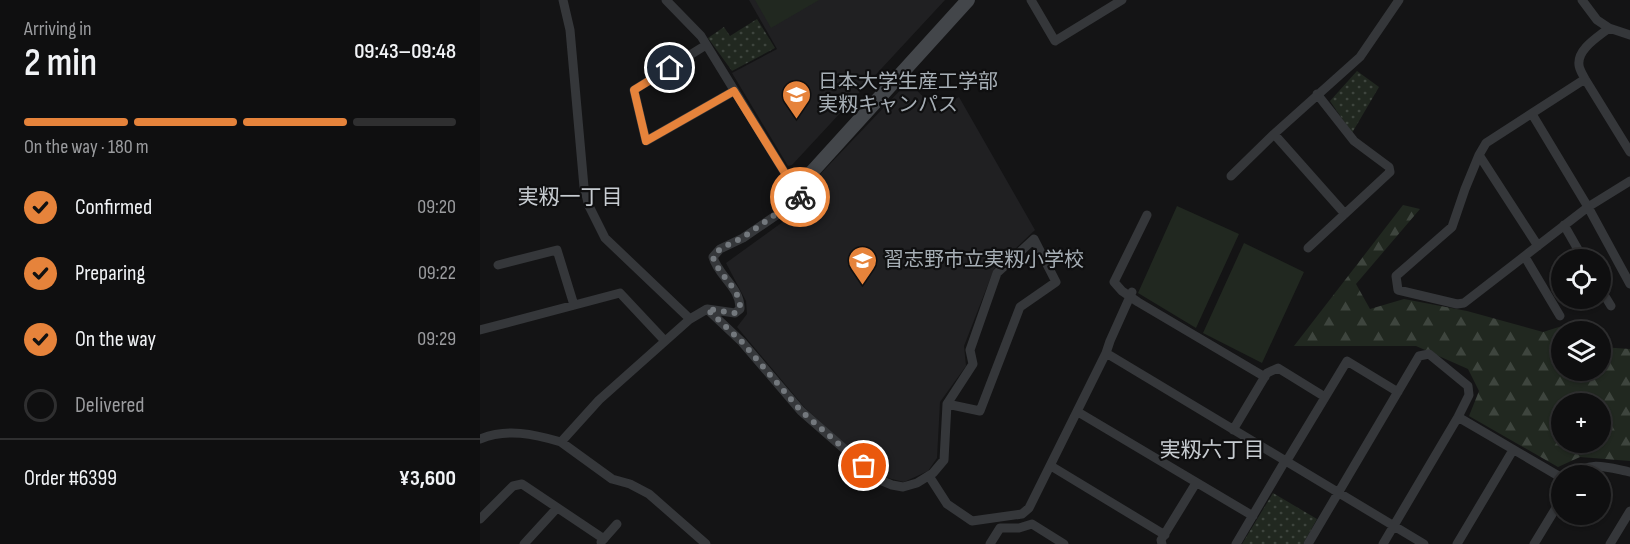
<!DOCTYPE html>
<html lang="en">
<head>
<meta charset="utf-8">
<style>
  :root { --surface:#0f0f10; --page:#1d1d1e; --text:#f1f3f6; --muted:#9b9c9f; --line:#2f2f30; --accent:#e6833b }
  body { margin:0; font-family:"Sofia Sans Condensed","Noto Sans JP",sans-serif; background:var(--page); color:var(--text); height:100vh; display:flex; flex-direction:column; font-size:22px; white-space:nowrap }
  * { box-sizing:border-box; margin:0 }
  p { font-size:20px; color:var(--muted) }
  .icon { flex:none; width:33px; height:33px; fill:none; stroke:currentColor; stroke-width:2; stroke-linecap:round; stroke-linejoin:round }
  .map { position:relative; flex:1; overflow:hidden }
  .sheet { display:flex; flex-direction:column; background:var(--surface); width:480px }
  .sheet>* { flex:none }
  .tools { position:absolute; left:1071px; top:249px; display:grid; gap:12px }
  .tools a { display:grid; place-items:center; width:60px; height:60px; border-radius:50%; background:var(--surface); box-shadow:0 2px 4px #0004,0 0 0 2px var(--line); font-size:30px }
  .pin { position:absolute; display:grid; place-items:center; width:51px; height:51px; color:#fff; margin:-26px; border:3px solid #fff; border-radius:50%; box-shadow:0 2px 6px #0007 }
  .courier { position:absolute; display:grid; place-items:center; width:60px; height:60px; margin:-30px; border:4px solid #e6833b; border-radius:50%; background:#fff; color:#222; box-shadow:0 2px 8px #0007 }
  .summary em { font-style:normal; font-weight:600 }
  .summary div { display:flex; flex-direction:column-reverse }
  .summary { display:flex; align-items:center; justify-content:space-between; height:102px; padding:0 24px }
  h1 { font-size:39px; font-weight:600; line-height:45px }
  .bar { display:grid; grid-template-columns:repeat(4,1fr); gap:9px 6px; align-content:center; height:72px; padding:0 24px }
  .bar i { height:8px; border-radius:4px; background:var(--line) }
  .bar .selected { background:var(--accent) }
  .bar p { grid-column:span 4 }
  .line { display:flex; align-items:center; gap:15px; padding:0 24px; border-top:2px solid var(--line) }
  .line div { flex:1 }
  ol { padding:0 24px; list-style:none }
  li { display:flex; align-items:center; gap:18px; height:66px }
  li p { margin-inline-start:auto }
  li .icon { padding:6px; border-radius:50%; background:var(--accent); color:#111; stroke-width:4 }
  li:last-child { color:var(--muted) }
  li i { width:33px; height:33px; border:3px solid var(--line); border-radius:50% }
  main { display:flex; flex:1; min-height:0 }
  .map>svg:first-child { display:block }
  .built { fill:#202022 }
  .forest { fill:url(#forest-firs); fill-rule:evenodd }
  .park { fill:url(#park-dots) }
  .garden { fill:#212820 }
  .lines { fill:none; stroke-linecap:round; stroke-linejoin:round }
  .street { stroke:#35373a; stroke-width:9 }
  .secondary { stroke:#43464a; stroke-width:14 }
  .done { stroke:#73787d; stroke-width:6; stroke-dasharray:0 10.8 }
  .route { stroke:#e6833b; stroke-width:8 }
  .labels { text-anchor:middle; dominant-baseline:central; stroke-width:4.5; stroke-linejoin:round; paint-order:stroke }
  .poi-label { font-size:20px; fill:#a6aeb5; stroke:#0f0f10; text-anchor:start }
  .neighbourhood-label { font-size:21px; fill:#c7ccd1; stroke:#0f0f10 }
</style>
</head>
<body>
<main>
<section class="sheet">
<div class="summary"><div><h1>2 min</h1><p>Arriving in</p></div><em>09:43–09:48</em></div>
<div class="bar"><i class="selected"></i><i class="selected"></i><i class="selected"></i><i></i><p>On the way · 180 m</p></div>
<ol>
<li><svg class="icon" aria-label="check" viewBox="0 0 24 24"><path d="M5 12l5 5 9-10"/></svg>Confirmed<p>09:20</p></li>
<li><svg class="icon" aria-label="check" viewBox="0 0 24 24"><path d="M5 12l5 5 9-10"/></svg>Preparing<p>09:22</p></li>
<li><svg class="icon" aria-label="check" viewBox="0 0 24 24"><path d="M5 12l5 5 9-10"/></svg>On the way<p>09:29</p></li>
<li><i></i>Delivered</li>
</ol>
<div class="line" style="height:78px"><div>Order #6399</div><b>¥3,600</b></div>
</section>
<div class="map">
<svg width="1150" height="544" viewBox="0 0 1150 544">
  <defs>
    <pattern id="forest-firs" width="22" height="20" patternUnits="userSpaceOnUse" patternTransform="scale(1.5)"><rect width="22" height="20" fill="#212820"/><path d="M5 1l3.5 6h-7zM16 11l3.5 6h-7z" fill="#3e453e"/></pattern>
    <pattern id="park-dots" width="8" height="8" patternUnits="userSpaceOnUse" patternTransform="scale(1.5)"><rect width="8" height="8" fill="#212820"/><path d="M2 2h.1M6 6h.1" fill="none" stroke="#3e453e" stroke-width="1.8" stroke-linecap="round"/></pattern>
  </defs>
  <rect width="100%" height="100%" fill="#141415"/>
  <path class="built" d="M269 0H465L312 165 308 166 252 73 297 49Z
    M428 82 456 109 479 97 555 230 514 269 484 346 486 366 460 402 457 458 448 471 424 482 400 476 325 408 257 327 267 314 266 301 246 263 326 205 329 186Z"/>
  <path class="forest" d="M923 205 940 209 876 284 890 309 924 299 987 311 1063 332 1082 326 1087 331 1082 332V370H1120L1121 347 1150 349V461L1100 457 1078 467 989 416 999 391 988 369 936 346H814ZM1082 404H1120V442H1082Z"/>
  <path class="park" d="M277 19 295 48 252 71 228 38 244 27 250 36Z
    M877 71 899 87 872 133 850 101Z
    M793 493 837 519 823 544H762Z"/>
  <path class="garden" d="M275 0H339L291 28Z
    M697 206 759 234 716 328 658 293Z
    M764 243 824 272 782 363 723 333Z"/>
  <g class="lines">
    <path class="street" d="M83 0 90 30 104 187 109 206 125 238 210 319
      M551 0 575 41 642 0
      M1102 0 1117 20 1129 28 1150 35
      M1129 28C1118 37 1097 49 1099 65 1099 69 1103 75 1105 79L1150 152
      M226 45 154 90 166 141 254 91
      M1105 79 1006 143 999 155 985 189 972 227 916 276 918 290 977 304 984 303 1108 207 1150 181
      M1052 114 1108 207 1150 284
      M794 134 865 214
      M999 155 1058 246
      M751 176 794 134 880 57 919 0
      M667 215 634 282 642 291 658 302 785 377
      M1084 225 1104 260
      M828 248 910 172 909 167 874 141 837 94
      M1045 257 1080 316
      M18 265 77 250 94 305
      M1120 288 1131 306
      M227 309 262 342 321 411 400 480 412 485 423 487 437 483 453 473 464 460 467 404 493 364 490 350 517 273 554 239 576 282 540 307 500 411 467 404
      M0 330 140 293 185 341
      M626 353 944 544
      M598 412 773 516
      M978 417 1082 478
      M753 430 787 373 798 368 845 397
      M0 439C27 428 54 434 81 442L119 400 210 319 227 309 255 313 260 309C261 288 238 276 233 257L240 249 263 238 320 199 321 184 308 178 221 36 186 0
      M81 442 132 479 150 484 169 494 226 544
      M806 462 867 361 918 392
      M571 466 685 535
      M449 476 467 504 492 521 542 514 549 508 626 353 630 341 652 292
      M1096 476C1107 459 1133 469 1150 472
      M0 519 33 486 42 484 124 539
      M121 542 137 524
      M44 544 77 508
      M510 544 520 528H539L552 524 584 544
      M682 544 681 540 716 483
      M756 544 805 461
      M828 544 939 356 949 354 988 386 989 395 978 417 903 544
      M977 544 1033 450
      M1054 544 1082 498
      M1130 544 1150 511"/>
    <path class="secondary" d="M321 184 488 0"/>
  </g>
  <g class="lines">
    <path class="done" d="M320 197 262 238 240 249 233 257C238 276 261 288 260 309L255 313 227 309 262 342 321 411 384 466"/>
    <path class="route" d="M190 68 154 90 166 141 254 91 308 178 321 184 320 197"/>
  </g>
  <defs>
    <symbol id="university-pin" viewBox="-11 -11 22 30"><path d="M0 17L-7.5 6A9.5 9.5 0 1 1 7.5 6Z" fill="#e6833b" stroke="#0f0f10"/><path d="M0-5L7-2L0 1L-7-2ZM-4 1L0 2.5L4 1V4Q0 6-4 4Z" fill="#fff"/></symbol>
    <symbol id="school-pin" viewBox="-11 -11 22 30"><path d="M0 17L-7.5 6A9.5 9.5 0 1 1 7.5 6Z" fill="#e6833b" stroke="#0f0f10"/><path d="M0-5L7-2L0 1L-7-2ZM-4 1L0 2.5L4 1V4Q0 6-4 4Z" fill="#fff"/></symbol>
  </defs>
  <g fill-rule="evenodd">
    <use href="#university-pin" x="300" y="78" width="33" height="45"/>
    <use href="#school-pin" x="366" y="244" width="33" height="45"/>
  </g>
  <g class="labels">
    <g class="poi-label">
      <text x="338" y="82">日本大学生産工学部<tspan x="338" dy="23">実籾キャンパス</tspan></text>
      <text x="404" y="260">習志野市立実籾小学校</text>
    </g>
    <g class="neighbourhood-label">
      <text x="90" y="197">実籾一丁目</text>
      <text x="732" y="450">実籾六丁目</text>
    </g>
  </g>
</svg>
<div class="tools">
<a><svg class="icon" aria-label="locate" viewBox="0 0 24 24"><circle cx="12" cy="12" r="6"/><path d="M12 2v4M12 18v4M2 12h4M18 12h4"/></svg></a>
<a><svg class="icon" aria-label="layers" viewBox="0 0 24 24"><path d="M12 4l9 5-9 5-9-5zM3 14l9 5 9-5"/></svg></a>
<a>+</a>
<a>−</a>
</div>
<div class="pin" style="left:384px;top:466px;background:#ea580c"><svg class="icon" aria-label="bag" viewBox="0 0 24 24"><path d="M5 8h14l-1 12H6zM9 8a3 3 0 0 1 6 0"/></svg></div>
<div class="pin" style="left:190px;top:68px;background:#1f2937"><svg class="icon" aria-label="home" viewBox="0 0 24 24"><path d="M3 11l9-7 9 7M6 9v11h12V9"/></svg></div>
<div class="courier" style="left:320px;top:197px"><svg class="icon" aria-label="bike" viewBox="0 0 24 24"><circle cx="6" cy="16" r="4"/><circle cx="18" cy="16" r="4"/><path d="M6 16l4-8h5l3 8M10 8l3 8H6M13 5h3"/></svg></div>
</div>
</main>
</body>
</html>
